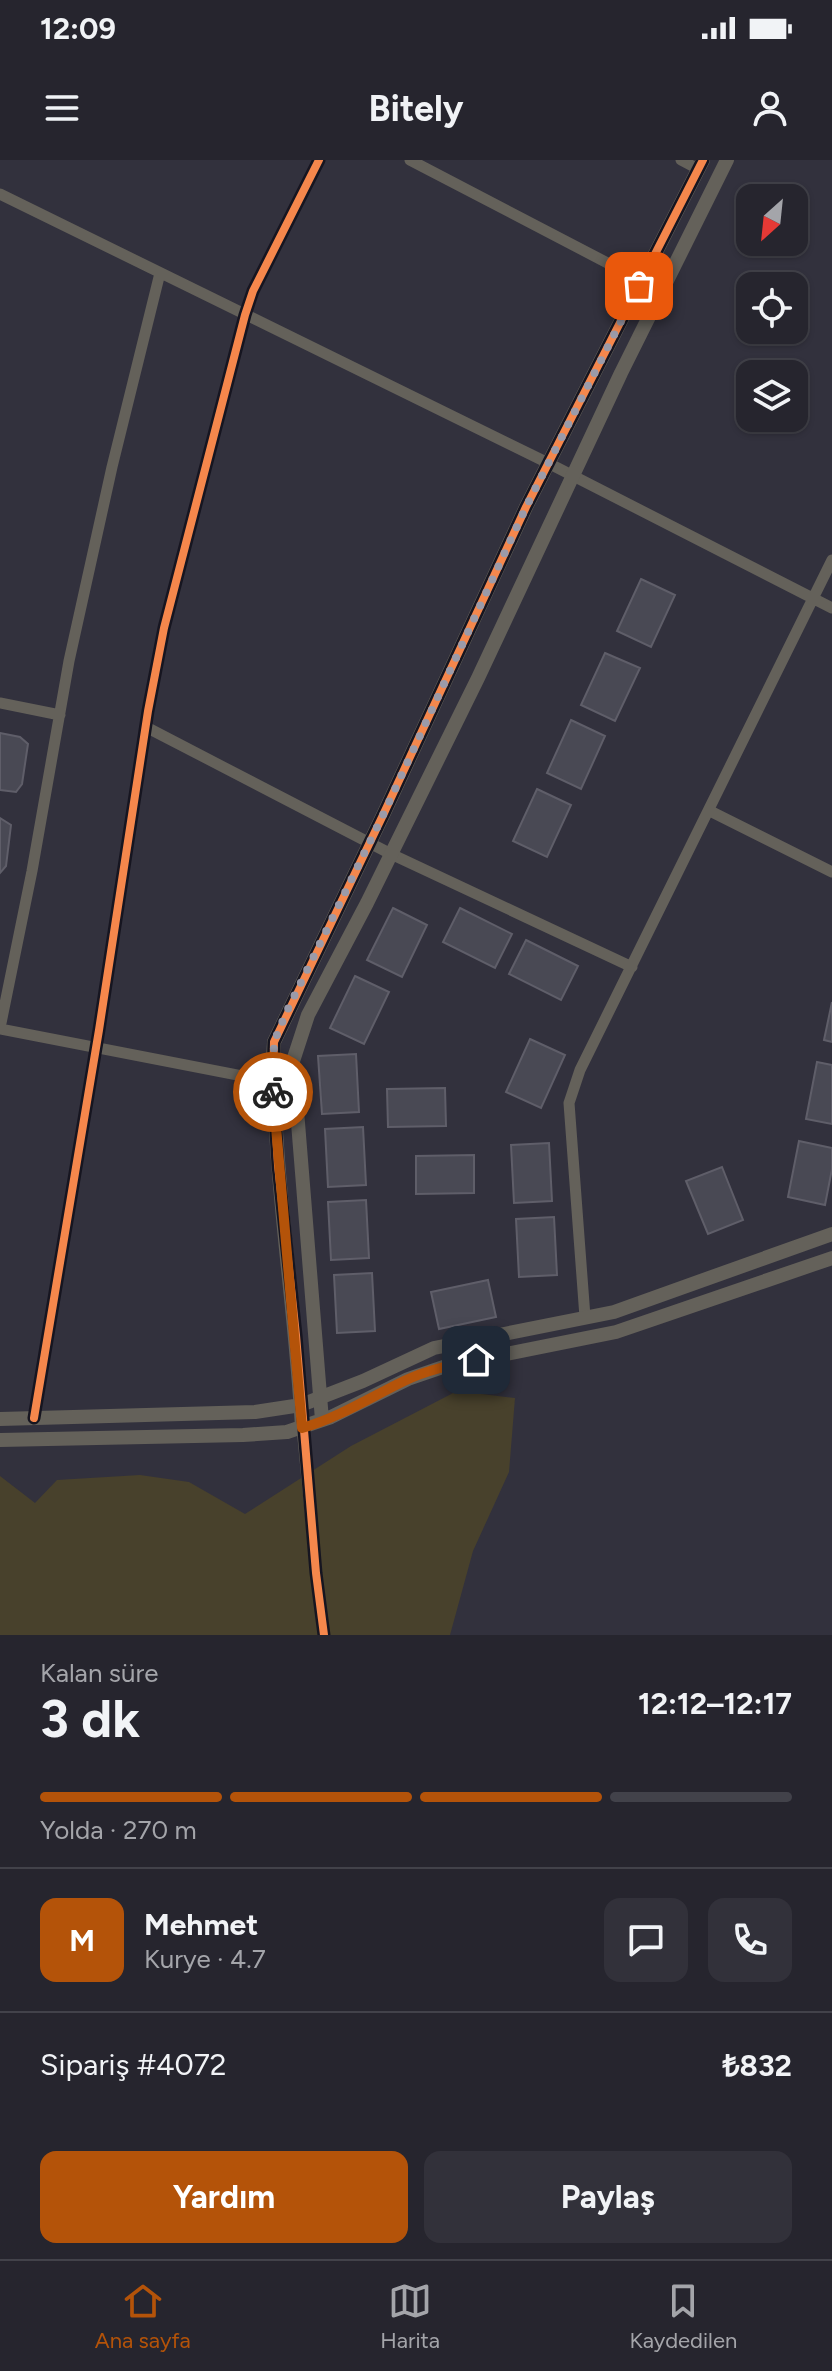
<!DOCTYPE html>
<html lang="tr">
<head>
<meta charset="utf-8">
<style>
  :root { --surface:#26252e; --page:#32313a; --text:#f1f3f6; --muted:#a4a5aa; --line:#42424a; --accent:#b45309 }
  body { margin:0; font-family:Figtree,sans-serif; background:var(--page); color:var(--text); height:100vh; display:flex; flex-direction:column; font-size:30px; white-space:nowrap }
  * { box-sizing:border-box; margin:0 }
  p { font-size:26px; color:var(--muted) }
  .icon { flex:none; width:44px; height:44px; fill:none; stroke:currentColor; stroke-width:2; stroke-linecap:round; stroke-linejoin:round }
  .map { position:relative; height:1475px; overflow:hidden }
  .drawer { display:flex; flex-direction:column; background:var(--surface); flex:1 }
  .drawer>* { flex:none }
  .needle { width:52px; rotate:207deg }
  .controls { position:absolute; left:736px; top:24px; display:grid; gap:16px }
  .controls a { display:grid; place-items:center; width:72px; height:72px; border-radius:16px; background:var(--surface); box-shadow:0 2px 6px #0004,0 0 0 2px var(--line); font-size:40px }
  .pin { position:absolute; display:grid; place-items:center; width:68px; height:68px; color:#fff; margin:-34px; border-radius:16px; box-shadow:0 4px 12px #0006 }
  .courier { position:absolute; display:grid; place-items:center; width:80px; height:80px; margin:-40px; border:6px solid #b45309; border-radius:50%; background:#fff; color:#222; box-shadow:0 2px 10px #0007 }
  .headline em { font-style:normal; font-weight:700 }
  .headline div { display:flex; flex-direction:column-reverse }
  .headline { display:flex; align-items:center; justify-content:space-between; height:136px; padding:0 40px }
  h1 { font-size:52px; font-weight:700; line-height:60px }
  .bar { display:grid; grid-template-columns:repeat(4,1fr); gap:12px 8px; align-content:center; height:96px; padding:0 40px }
  .bar i { height:10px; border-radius:6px; background:var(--line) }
  .bar .selected { background:var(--accent) }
  .bar p { grid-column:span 4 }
  .line { display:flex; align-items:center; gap:20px; padding:0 40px; border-top:2px solid var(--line) }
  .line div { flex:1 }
  .round { display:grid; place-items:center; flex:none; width:84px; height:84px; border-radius:16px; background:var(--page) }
  .cta { display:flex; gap:16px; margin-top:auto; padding:16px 40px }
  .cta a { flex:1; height:92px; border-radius:16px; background:var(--accent); color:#fff; font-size:32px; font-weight:700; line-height:92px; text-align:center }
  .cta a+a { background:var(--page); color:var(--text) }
  .status { display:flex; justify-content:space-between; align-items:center; height:56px; padding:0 40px; background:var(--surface); direction:ltr }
  .status svg { height:22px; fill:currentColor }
  header { display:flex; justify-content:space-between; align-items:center; height:104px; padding:0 40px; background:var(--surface); font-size:36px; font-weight:700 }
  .tab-bar { display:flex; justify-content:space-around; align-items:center; height:112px; border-top:2px solid var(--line); background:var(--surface); font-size:22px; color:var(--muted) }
  .tab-bar a { display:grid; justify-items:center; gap:4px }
  .tab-bar .selected { color:var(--accent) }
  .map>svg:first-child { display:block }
  .green { fill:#48412c }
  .building { fill:#494954; stroke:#5f5e69; stroke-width:2 }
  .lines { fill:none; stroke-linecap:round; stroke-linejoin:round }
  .minor { stroke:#64615a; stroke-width:11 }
  .tertiary { stroke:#64615a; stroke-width:14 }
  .cycleway-casing { stroke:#161520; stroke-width:13 }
  .cycleway { stroke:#f5874c; stroke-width:8 }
  .done { stroke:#9b9ba9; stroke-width:8; stroke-dasharray:0 14.4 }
  .route { stroke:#b45309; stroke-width:10 }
</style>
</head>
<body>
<div class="status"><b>12:09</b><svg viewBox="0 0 49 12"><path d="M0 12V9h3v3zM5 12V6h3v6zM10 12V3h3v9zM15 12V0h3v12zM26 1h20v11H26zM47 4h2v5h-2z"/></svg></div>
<header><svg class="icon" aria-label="menu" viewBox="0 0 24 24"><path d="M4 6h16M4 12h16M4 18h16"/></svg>Bitely<svg class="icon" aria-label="person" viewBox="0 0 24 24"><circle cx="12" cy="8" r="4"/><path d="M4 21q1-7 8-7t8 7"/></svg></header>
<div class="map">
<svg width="832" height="1475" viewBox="0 0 832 1475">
  <rect width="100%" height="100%" fill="#32313d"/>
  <path class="green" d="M457 1231 515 1238 509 1312 473 1391 450 1475H0V1316L35 1343 57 1320 140 1315 189 1322 245 1354 351 1286Z"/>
  <path class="building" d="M641 419 675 435 651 487 617 471Z
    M605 493 640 508 615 561 581 545Z
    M571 560 605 576 581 629 547 613Z
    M0 573 20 577 28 584 22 624 16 632 0 630Z
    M537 629 571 645 547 697 513 681Z
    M0 658 11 665 6 706 0 713Z
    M393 748 427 765 402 817 367 800Z
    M460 748 512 774 495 808 443 782Z
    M526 780 578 806 561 840 509 814Z
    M355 816 389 832 364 884 330 868Z
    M832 842V882L824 880Z
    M530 879 565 895 541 948 506 932Z
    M356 894 359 952 322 954 318 896Z
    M817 902 832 905V964L806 959Z
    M445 928 446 966 388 967 387 929Z
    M363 967 366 1025 328 1027 325 969Z
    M799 981 832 988V1009L825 1045 788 1037Z
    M549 983 552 1041 514 1043 511 985Z
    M474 995V1033L416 1034V996Z
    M722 1007 743 1060 708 1074 686 1021Z
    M366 1040 369 1098 331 1100 328 1042Z
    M554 1057 557 1115 519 1117 516 1059Z
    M372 1113 375 1171 337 1173 334 1115Z
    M488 1120 496 1157 439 1169 431 1132Z"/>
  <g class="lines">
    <path class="minor" d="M410 0 642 121
      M681 0 698 9
      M0 34 548 303 832 448
      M0 543 60 555
      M146 567 391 694 632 807
      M710 651 832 712
      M0 868 32 711 69 501 112 307 160 113
      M0 869 273 922
      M585 1157 569 943 580 910 832 400
      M34 1258 99 870 148 551 164 468 245 155 253 131 319 0
      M302 1268 316 1413 324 1475"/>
    <path class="tertiary" d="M0 1259 255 1252 301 1245 363 1221 434 1188 614 1152 832 1074
      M322 1260 293 901 308 855 367 743 478 518 621 213 727 0
      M302 1268C297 1173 283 1080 277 986 275 952 271 917 274 882L384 653 526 347 703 0
      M0 1280 243 1275 287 1272 331 1257 408 1219 446 1206 616 1172 832 1098"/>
    <defs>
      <path id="cycleway" d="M34 1258 99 870 148 551 164 468 245 155 253 131 319 0
        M324 1475 316 1413 296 1175 278 1005 273 922 274 882 384 653 526 347 703 0"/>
    </defs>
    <use href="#cycleway" class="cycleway-casing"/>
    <use href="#cycleway" class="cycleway"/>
  </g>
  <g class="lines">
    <path class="done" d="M273 932 274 882 286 853 384 653 526 347 639 126"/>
    <path class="route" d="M273 932 302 1268C338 1258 371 1237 404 1221 427 1210 451 1205 476 1200"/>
  </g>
</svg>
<div class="controls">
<a><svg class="needle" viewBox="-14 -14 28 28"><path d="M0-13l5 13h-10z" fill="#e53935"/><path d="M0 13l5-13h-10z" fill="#a4a5aa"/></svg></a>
<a><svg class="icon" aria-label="locate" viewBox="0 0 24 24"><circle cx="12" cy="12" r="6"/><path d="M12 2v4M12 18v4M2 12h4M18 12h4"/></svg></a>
<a><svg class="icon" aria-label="layers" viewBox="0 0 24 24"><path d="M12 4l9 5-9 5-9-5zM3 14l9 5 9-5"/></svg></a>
</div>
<div class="pin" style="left:639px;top:126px;background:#ea580c"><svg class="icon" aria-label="bag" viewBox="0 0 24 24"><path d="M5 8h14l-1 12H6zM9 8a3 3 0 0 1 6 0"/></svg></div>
<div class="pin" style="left:476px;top:1200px;background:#1f2937"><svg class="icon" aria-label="home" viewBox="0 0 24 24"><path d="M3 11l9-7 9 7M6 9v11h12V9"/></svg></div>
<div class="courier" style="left:273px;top:932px"><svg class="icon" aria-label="bike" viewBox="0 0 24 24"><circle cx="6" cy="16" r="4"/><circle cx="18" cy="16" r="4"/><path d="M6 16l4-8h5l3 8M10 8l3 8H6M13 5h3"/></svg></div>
</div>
<section class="drawer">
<div class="headline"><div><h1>3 dk</h1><p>Kalan süre</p></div><em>12:12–12:17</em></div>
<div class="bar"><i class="selected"></i><i class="selected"></i><i class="selected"></i><i></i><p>Yolda · 270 m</p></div>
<div class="line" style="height:144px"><b class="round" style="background:var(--accent);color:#fff">M</b><div><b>Mehmet</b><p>Kurye · 4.7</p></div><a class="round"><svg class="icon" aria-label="chat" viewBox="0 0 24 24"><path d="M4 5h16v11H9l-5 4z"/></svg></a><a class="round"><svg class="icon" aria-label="phone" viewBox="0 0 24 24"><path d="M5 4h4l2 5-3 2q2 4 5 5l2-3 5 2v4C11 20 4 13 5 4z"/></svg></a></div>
<div class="line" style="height:104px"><div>Sipariş #4072</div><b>₺832</b></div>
<div class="cta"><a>Yardım</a><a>Paylaş</a></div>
</section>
<nav class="tab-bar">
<a class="selected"><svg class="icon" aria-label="home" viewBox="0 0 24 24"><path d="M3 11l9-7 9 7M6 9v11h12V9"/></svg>Ana sayfa</a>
<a><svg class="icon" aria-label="map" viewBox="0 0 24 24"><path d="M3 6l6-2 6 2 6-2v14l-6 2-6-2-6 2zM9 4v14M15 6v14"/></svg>Harita</a>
<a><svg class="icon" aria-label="saved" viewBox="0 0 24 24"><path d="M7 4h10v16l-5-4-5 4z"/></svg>Kaydedilen</a>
</nav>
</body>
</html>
